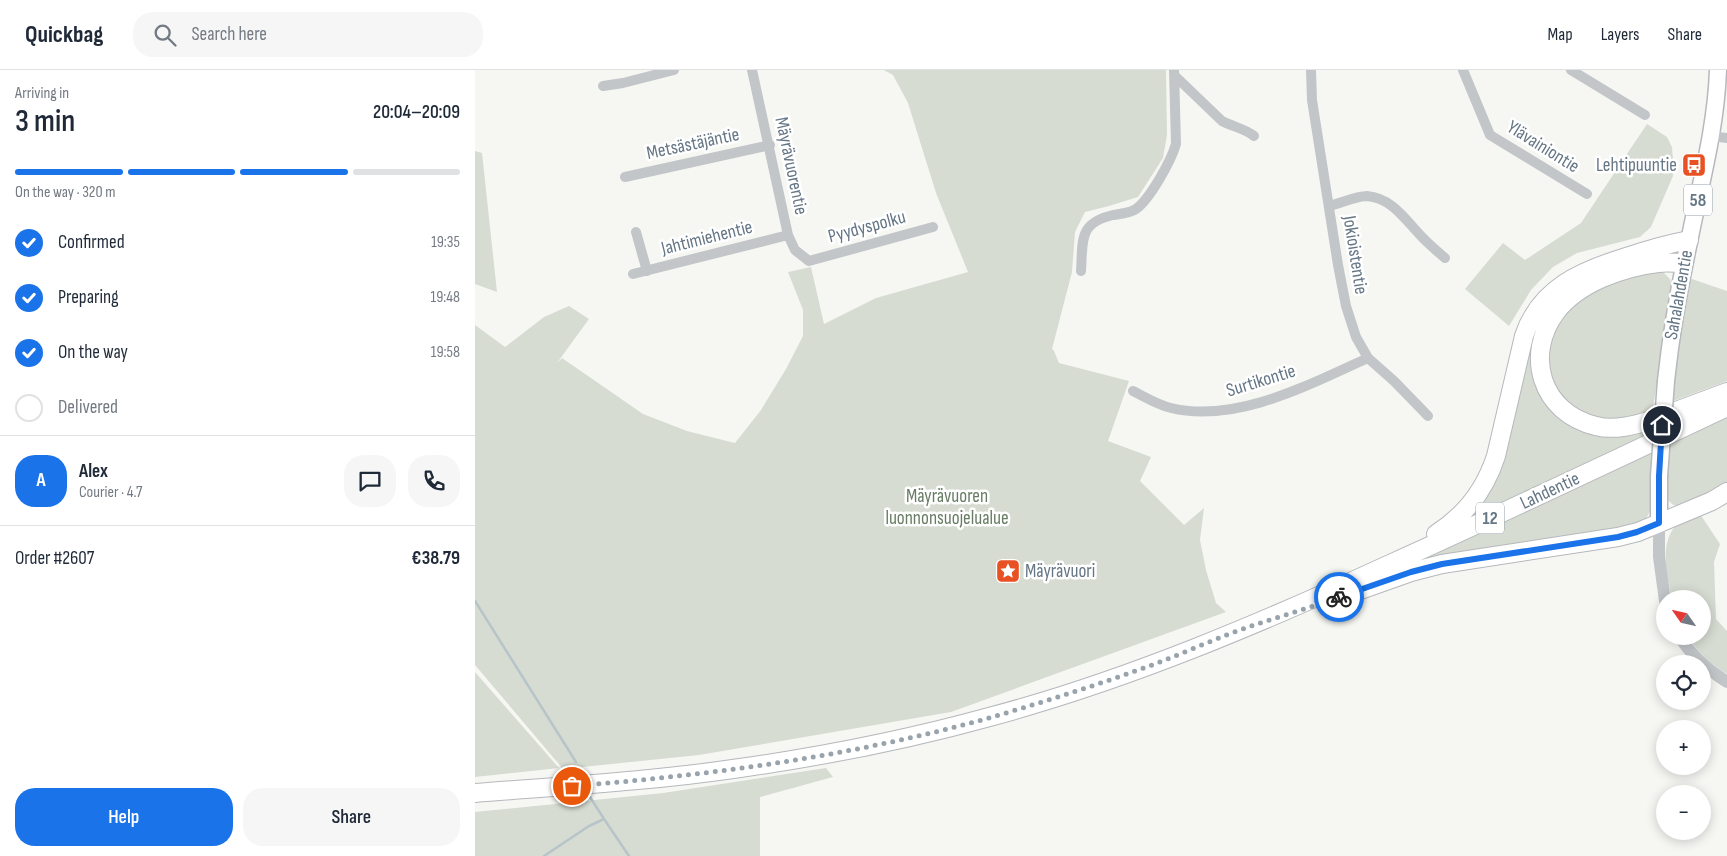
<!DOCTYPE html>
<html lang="en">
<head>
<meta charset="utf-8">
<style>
  :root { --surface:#fff; --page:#f6f6f7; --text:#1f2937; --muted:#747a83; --line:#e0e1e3; --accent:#1a73e8 }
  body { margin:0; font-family:"Sofia Sans Condensed",sans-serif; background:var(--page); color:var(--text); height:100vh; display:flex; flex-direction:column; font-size:19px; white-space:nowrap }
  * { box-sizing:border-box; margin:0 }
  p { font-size:16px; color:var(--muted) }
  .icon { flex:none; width:28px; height:28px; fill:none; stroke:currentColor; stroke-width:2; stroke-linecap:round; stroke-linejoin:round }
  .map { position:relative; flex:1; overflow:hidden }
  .sheet { display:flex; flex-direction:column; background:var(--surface); width:475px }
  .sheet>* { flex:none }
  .needle { width:32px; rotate:304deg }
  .fabs { position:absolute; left:1181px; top:520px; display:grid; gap:10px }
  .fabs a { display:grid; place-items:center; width:55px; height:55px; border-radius:50%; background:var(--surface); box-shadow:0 2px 12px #0003; font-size:25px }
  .pin { position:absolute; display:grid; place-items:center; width:42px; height:42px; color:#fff; margin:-21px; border:2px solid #fff; border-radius:50%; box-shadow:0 1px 5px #0007 }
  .courier { position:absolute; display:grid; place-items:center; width:50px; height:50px; margin:-25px; border:4px solid #1a73e8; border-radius:50%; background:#fff; color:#222; box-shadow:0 1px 6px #0007 }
  .headline em { font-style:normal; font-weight:600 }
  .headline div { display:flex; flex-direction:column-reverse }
  .headline { display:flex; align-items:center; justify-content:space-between; height:85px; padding:0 15px }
  h1 { font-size:32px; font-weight:600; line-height:38px }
  .bar { display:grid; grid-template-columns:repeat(4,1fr); gap:8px 5px; align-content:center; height:60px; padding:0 15px }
  .bar i { height:6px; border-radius:4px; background:var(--line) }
  .bar .selected { background:var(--accent) }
  .bar p { grid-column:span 4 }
  .line { display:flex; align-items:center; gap:12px; padding:0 15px; border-top:1px solid var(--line) }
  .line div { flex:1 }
  .round { display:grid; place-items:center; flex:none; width:52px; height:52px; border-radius:20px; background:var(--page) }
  ol { padding:0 15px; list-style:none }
  li { display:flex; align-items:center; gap:15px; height:55px }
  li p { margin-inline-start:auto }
  li .icon { padding:5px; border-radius:50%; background:var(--accent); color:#fff; stroke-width:4 }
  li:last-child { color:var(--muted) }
  li i { width:28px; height:28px; border:2px solid var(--line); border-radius:50% }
  .cta { display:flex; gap:10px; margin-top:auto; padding:10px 15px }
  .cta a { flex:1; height:58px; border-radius:20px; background:var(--accent); color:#fff; font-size:20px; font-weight:600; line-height:58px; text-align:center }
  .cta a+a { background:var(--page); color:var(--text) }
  header { display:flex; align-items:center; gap:30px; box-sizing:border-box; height:70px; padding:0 25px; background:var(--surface); border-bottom:1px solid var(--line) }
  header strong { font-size:24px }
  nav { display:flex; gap:28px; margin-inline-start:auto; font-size:18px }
  .search { width:350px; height:45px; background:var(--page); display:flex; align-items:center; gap:12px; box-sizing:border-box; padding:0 18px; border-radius:20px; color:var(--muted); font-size:19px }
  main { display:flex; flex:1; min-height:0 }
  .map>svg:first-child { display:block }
  .green { fill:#d6dcd2 }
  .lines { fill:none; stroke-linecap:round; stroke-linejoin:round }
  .stream { stroke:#b7c4c8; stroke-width:2.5 }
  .primary-casing { stroke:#b5b9bd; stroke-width:19 }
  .trunk-casing { stroke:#b5b8bc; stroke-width:20 }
  .minor { stroke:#c2c6c9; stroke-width:10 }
  .tertiary { stroke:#c2c6c9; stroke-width:12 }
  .primary { stroke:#fff; stroke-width:16 }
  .trunk { stroke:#fff; stroke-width:18 }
  .primary-bridge-casing { stroke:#b5b9bd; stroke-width:19; stroke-linecap:butt }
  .primary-bridge { stroke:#fff; stroke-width:16 }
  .done { stroke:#98a3ac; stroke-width:5; stroke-dasharray:0 9 }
  .route { stroke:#1a73e8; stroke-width:6 }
  .labels { text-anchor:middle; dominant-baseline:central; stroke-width:5; stroke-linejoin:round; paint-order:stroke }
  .shield { fill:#fff; stroke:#939faa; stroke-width:1 }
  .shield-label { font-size:18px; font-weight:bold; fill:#657685 }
  .street-label { font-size:19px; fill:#657685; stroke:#fff }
  .poi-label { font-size:19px; fill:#657685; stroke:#fff; text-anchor:end }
  .park-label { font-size:19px; fill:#687c64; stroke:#fff }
</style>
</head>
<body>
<header>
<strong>Quickbag</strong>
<div class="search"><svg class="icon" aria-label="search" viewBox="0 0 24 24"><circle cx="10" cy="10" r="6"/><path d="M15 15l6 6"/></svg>Search here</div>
<nav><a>Map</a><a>Layers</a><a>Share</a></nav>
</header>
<main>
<section class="sheet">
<div class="headline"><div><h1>3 min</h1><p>Arriving in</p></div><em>20:04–20:09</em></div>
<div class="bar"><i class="selected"></i><i class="selected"></i><i class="selected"></i><i></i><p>On the way · 320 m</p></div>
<ol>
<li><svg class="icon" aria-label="check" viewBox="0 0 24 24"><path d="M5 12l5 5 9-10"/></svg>Confirmed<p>19:35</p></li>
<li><svg class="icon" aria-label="check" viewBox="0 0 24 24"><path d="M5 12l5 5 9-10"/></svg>Preparing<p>19:48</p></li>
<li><svg class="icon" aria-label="check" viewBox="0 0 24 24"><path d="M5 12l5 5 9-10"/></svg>On the way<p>19:58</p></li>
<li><i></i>Delivered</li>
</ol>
<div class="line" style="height:90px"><b class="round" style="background:var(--accent);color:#fff">A</b><div><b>Alex</b><p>Courier · 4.7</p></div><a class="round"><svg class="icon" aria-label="chat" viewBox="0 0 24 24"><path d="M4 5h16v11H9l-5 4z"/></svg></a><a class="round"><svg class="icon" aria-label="phone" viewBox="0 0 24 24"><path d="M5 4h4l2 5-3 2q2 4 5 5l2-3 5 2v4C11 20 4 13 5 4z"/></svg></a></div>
<div class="line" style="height:65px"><div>Order #2607</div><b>€38.79</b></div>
<div class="cta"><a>Help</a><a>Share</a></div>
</section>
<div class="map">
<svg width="1252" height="786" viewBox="0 0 1252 786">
  <rect width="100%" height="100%" fill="#f6f7f3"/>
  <path class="green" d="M409 0H691L692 65 688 88 663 127 634 136 610 142 600 162 597 202 577 279 579 281 584 293 654 311 633 371 676 387 665 411 709 455 729 438 725 470 731 500 741 533 751 542 476 642 224 685 88 699 0 595V255L30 277 69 247 94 236 114 249 82 293 87 288 168 344 212 361 260 373 286 340 311 299 328 266V240L313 202 336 197 349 254 401 228 493 202 461 123 433 33 418 5Z
    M1172 54 1192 67 1197 77 1198 89V106L1176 157 1165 167 1102 183 1078 197 1056 220 1034 256 990 219 1028 173 1050 190 1106 153Z
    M0 81 7 83 22 222 0 214Z
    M1201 181 1196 184 1103 216 1061 297 1112 358 1252 331 984 456 1000 436 1053 267 1092 215Z
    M1186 200 1195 209 1198 220 1177 343 1142 352 1115 350 1081 324 1069 284 1088 240 1139 208Z
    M1214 208 1252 221V311L1198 331 1199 308Z
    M1252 345V415L1207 436C1199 437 1196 434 1191 427L1193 374Z
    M1176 381 1175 441 1171 449 1161 456 888 513Z
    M1225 444 1245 474 1239 492 1241 549 1252 561V604C1236 594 1223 582 1212 566H1228V529H1197C1192 505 1183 473 1203 453 1208 448 1218 446 1225 444Z
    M0 602 84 698 0 707Z
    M351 698 358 707 285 727V786H0V742L188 723Z"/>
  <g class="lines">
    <path class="stream" d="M0 531 101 692
      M115 727 129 749
      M69 786 114 756 129 749 154 786"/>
    <defs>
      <path id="primary" d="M1191 311C1196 264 1204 218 1214 172 1225 115 1241 59 1243 0
        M1184 453V406"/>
      <path id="trunk" d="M1209 193C1201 193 1191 192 1183 193 1148 197 1103 213 1081 242 1049 285 1066 343 1121 356 1139 361 1160 355 1177 350L1252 322
        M961 464C991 445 1010 420 1021 386L1049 266C1065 218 1106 201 1151 187 1172 180 1192 174 1214 170
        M874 524 936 502 967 494 1143 467 1163 462 1237 431 1252 422
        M0 723C88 716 177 711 265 698 350 686 435 669 518 646 655 609 786 553 915 494 1028 443 1140 390 1252 337"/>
    </defs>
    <use href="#primary" class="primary-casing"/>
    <use href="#trunk" class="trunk-casing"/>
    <path class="minor" d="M277 0 313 165 320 180 334 191 458 157
      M836 0 837 30 863 195 871 236 881 267 893 288 919 311 953 346
      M988 0 1015 65 1112 124
      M1096 0 1170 45
      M699 5 747 51C758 57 769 58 779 66
      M128 16 148 13 199 0
      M1236 66 1252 68
      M150 107 295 75
      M854 136C866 133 881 126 892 126 919 128 933 154 950 170 956 176 963 182 970 188
      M161 162 172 201
      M606 201C608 171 603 153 638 145 645 144 655 143 661 139 675 129 696 91 701 74L699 0
      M158 204 313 165
      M658 321C670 327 683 335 696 338 761 354 835 314 893 288"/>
    <path class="tertiary" d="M1184 453V487L1190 531
      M1204 566C1216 585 1233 600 1252 612"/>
    <use href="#primary" class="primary"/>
    <use href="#trunk" class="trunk"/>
    <defs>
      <path id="primary-bridge" d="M1184 406 1191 311"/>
    </defs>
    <use href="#primary-bridge" class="primary-bridge-casing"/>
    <use href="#primary-bridge" class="primary-bridge"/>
  </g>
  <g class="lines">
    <path class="done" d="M97 716C239 705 384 685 521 646 575 630 628 613 680 594 711 582 742 568 773 557 803 547 834 538 864 527"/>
    <path class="route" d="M864 527 936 502 967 494 1143 467 1162 462 1184 453V406L1187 355"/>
  </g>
  <defs>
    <symbol id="bus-square" viewBox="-11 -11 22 22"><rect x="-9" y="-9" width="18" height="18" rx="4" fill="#e75123" stroke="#fff"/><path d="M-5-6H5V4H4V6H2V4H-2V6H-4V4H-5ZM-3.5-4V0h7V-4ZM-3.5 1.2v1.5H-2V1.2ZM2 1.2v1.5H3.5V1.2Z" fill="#fff"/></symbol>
    <symbol id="sight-square" viewBox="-11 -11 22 22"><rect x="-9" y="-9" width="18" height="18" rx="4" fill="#e75123" stroke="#fff"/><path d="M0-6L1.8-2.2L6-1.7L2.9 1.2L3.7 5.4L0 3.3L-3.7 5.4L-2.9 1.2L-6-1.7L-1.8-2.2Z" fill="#fff"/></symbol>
  </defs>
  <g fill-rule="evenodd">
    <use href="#bus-square" x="1205" y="81" width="28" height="28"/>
    <use href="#sight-square" x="519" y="487" width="28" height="28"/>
  </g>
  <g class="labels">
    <g class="shield">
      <rect x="1209" y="114.5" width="28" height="31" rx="4"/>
      <rect x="1001" y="432.5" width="28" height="31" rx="4"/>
    </g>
    <g class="shield-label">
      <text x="1223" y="130">58</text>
      <text x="1015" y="448">12</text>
    </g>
    <g class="street-label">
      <text transform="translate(218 74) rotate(-12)">Metsästäjäntie</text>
      <text transform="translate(1068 77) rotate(32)">Ylävainiontie</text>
      <text transform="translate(316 96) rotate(78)">Mäyrävuorentie</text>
      <text transform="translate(392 157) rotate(-15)">Pyydyspolku</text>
      <text transform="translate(232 168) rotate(-14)">Jahtimiehentie</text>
      <text transform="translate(880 185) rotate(81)">Jokioistentie</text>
      <text transform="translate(1204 225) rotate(-80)">Sahalahdentie</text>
      <text transform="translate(786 311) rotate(-17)">Surtikontie</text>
      <text transform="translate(1075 421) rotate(-25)">Lahdentie</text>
    </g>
    <g class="poi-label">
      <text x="1202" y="95">Lehtipuuntie</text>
      <text x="550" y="501" text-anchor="start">Mäyrävuori</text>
    </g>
    <g class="park-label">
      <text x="472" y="426">Mäyrävuoren<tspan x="472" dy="22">luonnonsuojelualue</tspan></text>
    </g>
  </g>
</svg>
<div class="fabs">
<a><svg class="needle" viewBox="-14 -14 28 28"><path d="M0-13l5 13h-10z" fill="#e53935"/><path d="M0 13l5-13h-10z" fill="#747a83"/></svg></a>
<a><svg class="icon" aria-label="locate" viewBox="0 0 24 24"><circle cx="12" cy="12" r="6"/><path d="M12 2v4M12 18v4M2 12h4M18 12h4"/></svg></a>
<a>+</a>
<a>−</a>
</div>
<div class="pin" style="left:97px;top:716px;background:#ea580c"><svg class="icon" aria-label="bag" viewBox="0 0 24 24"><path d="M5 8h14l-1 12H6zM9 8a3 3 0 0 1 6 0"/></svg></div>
<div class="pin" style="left:1187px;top:355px;background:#1f2937"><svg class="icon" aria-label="home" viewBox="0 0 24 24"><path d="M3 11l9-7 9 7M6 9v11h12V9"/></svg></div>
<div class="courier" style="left:864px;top:527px"><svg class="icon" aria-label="bike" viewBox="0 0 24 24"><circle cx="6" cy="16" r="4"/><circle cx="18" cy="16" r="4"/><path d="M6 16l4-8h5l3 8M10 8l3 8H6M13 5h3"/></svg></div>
</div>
</main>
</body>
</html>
